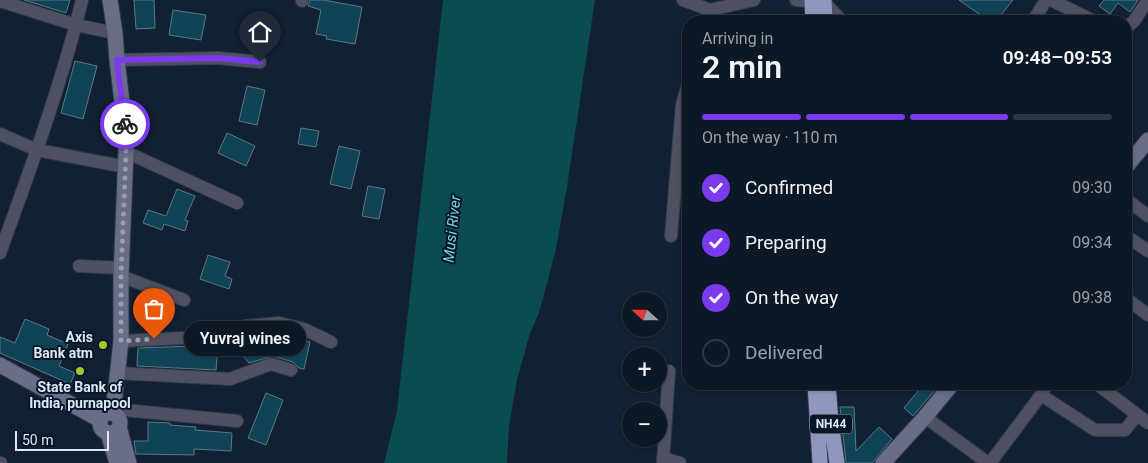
<!DOCTYPE html>
<html lang="en">
<head>
<meta charset="utf-8">
<style>
  :root { --surface:#0d1826; --page:#1b2532; --text:#f1f3f6; --muted:#9aa0a7; --line:#2d3743; --accent:#7c3aed }
  body { margin:0; font-family:Roboto,sans-serif; background:var(--page); color:var(--text); height:100vh; display:flex; flex-direction:column; font-size:19px; white-space:nowrap }
  * { box-sizing:border-box; margin:0 }
  p { font-size:16px; color:var(--muted) }
  .icon { flex:none; width:28px; height:28px; fill:none; stroke:currentColor; stroke-width:2; stroke-linecap:round; stroke-linejoin:round }
  .map { position:relative; flex:1; overflow:hidden }
  .details { position:absolute; left:682px; top:15px; width:450px; height:375px; display:flex; flex-direction:column; background:var(--surface); border-radius:20px; box-shadow:0 1px 4px #0004,0 0 0 1px var(--line) }
  .details>* { flex:none }
  .needle { width:32px; rotate:291deg }
  .tools { position:absolute; left:622px; top:292px; display:grid; gap:10px }
  .tools a { display:grid; place-items:center; width:45px; height:45px; border-radius:50%; background:var(--surface); box-shadow:0 1px 4px #0004,0 0 0 1px var(--line); font-size:25px }
  .scale { position:absolute; left:15px; bottom:12px; width:94px; box-sizing:border-box; padding-left:5px; border:2px solid #dde7f3; border-top:0; font-size:14px; line-height:18px; white-space:nowrap; color:#dde7f3; -webkit-text-stroke:4px #081728; paint-order:stroke }
  .pin { position:absolute; display:grid; place-items:center; width:42px; height:42px; color:#fff; margin:-51px -21px; border-radius:50% 50% 50% 0; rotate:-45deg; box-shadow:0 0 5px #0007 }
  .pin .icon { rotate:45deg }
  .courier { position:absolute; display:grid; place-items:center; width:50px; height:50px; margin:-25px; border:4px solid #7c3aed; border-radius:50%; background:#fff; color:#222; box-shadow:0 1px 6px #0007 }
  .bubble { position:absolute; height:35px; border-radius:18px; background:var(--surface); box-shadow:0 1px 4px #0004,0 0 0 1px var(--line); font-size:16px; font-weight:600; line-height:35px; text-align:center }
  .head em { font-style:normal; font-weight:600 }
  .head div { display:flex; flex-direction:column-reverse }
  .head { display:flex; align-items:center; justify-content:space-between; height:85px; padding:0 20px }
  h1 { font-size:32px; font-weight:600; line-height:38px }
  .bar { display:grid; grid-template-columns:repeat(4,1fr); gap:8px 5px; align-content:center; height:60px; padding:0 20px }
  .bar i { height:6px; border-radius:4px; background:var(--line) }
  .bar .on { background:var(--accent) }
  .bar p { grid-column:span 4 }
  ol { padding:0 20px; list-style:none }
  li { display:flex; align-items:center; gap:15px; height:55px }
  li p { margin-inline-start:auto }
  li .icon { padding:5px; border-radius:50%; background:var(--accent); color:#fff; stroke-width:4 }
  li:last-child { color:var(--muted) }
  li i { width:28px; height:28px; border:2px solid var(--line); border-radius:50% }
  .map>svg:first-child { display:block }
  .water { fill:#0a4c51 }
  .building { fill:#114356; stroke:#5b7986 }
  .lines { fill:none; stroke-linecap:round; stroke-linejoin:round }
  .street-casing { stroke:#2e3c4d; stroke-width:14 }
  .secondary-casing { stroke:#2e3c4d; stroke-width:17 }
  .highway-casing { stroke:#2e3c4d; stroke-width:17 }
  .street { stroke:#4f5162; stroke-width:12 }
  .secondary { stroke:#6a6d88; stroke-width:15 }
  .highway { stroke:#9296bf; stroke-width:15 }
  .done { stroke:#96a1af; stroke-width:5; stroke-dasharray:0 9 }
  .route { stroke:#7c3aed; stroke-width:6 }
  .poi-dot { fill:#a0c92b; stroke:#081728; stroke-width:2 }
  .labels { text-anchor:middle; dominant-baseline:central; stroke-width:4; stroke-linejoin:round; paint-order:stroke }
  .shield { fill:#081728; stroke:#9da9b6; stroke-width:1 }
  .shield-label { font-size:12px; font-weight:bold; fill:#dde7f3 }
  .poi-label { font-size:14px; font-weight:bold; fill:#dde7f3; stroke:#081728; text-anchor:end }
  .water-label { font-size:15px; font-style:italic; fill:#77d7de; stroke:#081728 }
</style>
</head>
<body>
<div class="map">
<svg width="1148" height="463" viewBox="0 0 1148 463">
  <rect width="100%" height="100%" fill="#112032"/>
  <path class="water" d="M443 0H595L567 187 556 249 539 313 530 333 517 380 509 426 507 463H384L397 410Z"/>
  <path class="building" d="M24 0H70L66 13Z
    M134 0H154L155 28 136 29Z
    M310 0H323L362 7 355 44 326 39 327 36 316 34 321 10 308 6Z
    M959 0H1013L996 21H978L982 16Z
    M1104 0H1138L1130 12 1118 3 1110 14 1099 6Z
    M173 10 206 15 201 40 169 35Z
    M75 61 97 66 83 119 61 113Z
    M247 86 265 90 257 125 239 121Z
    M301 128 319 131 316 147 298 144Z
    M227 133 255 146 246 166 218 153Z
    M339 146 360 151 351 189 330 184Z
    M368 186 385 189 379 219 362 216Z
    M177 189 195 196 185 220 188 221 185 231 164 224 162 230 143 223 148 210 166 216Z
    M208 255 230 262 225 276 232 279 229 289 200 279Z
    M25 319 49 329 47 335 68 344 59 366 75 373 70 384 0 353V337L15 343Z
    M266 332 310 342 304 369 299 368 293 362 273 356 249 363 243 356 248 334Z
    M194 346 218 347 216 370 137 366 138 348Z
    M924 384H940L913 416 904 408Z
    M266 393 283 400 266 445 248 438Z
    M840 407H854L856 451 879 427 892 439 872 463H846Z
    M148 422 170 423V425L196 427 195 430 232 433 231 451 194 449V455L136 454 134 441H148Z"/>
  <g class="lines">
    <defs>
      <path id="street" d="M683 0 710 10
        M796 0 825 3 842 21
        M1051 0 1094 21
        M0 1 76 25 115 33
        M302 1V0
        M707 21 710 10 754 0
        M1033 21 1046 0
        M1126 28 1134 21 1148 0
        M117 60 218 58 260 62
        M0 134 37 150 126 167
        M126 152 237 203
        M1126 199 1148 216
        M671 236 682 105 689 81
        M1126 236 1148 251
        M0 253C30 170 61 86 82 0
        M79 266 121 268
        M121 276 184 300
        M1126 298 1148 315
        M121 341 203 337 246 326 279 323 304 329 331 342
        M117 373 230 379 271 364 291 370
        M1097 384 1148 423
        M1041 395 1095 430H1125L1137 415
        M114 409 237 421
        M925 417 988 463
        M663 458 680 463
        M0 463H1
        M663 463 669 371
        M990 463 1041 395 1047 384"/>
      <path id="secondary" d="M110 0 115 33 117 60 125 128 126 152 121 276V341L113 413
        M1126 167 1148 140
        M0 365 100 420
        M100 423a10 10 0 1 1 20 0a10 10 0 1 1-20 0Z
        M119 427 129 463
        M108 433 117 463
        M883 463 925 417 952 384"/>
      <path id="highway" d="M812 0 813 21
        M824 0 825 21
        M815 384 820 463
        M828 384 831 422 837 463"/>
    </defs>
    <use href="#street" class="street-casing"/>
    <use href="#secondary" class="secondary-casing"/>
    <use href="#highway" class="highway-casing"/>
    <use href="#street" class="street"/>
    <use href="#secondary" class="secondary"/>
    <use href="#highway" class="highway"/>
  </g>
  <g class="lines">
    <path class="done" d="M125 124 126 152 121 276V341L154 339"/>
    <path class="route" d="M125 124 117 60 218 58 260 62"/>
  </g>
  <g class="poi-dot">
    <circle cx="103" cy="345" r="5"/>
    <circle cx="80" cy="371" r="5"/>
  </g>
  <g class="labels">
    <rect class="shield" x="810" y="414.5" width="42" height="19" rx="4"/>
    <g class="shield-label">
      <text x="831" y="424">NH44</text>
    </g>
    <g class="poi-label">
      <text x="93" y="337">Axis<tspan x="93" dy="16">Bank atm</tspan></text>
      <text x="80" y="387" text-anchor="middle">State Bank of<tspan x="80" dy="16">India, purnapool</tspan></text>
    </g>
    <g class="water-label">
      <text transform="translate(452 229) rotate(-84)">Musi River</text>
    </g>
  </g>
</svg>
<div class="tools">
<a><svg class="needle" viewBox="-14 -14 28 28"><path d="M0-13l5 13h-10z" fill="#e53935"/><path d="M0 13l5-13h-10z" fill="#9aa0a7"/></svg></a>
<a>+</a>
<a>−</a>
</div>
<div class="scale">50 m</div>
<div class="pin" style="left:154px;top:339px;background:#ea580c"><svg class="icon" aria-label="bag" viewBox="0 0 24 24"><path d="M5 8h14l-1 12H6zM9 8a3 3 0 0 1 6 0"/></svg></div>
<div class="pin" style="left:260px;top:62px;background:#1f2937"><svg class="icon" aria-label="home" viewBox="0 0 24 24"><path d="M3 11l9-7 9 7M6 9v11h12V9"/></svg></div>
<div class="courier" style="left:125px;top:124px"><svg class="icon" aria-label="bike" viewBox="0 0 24 24"><circle cx="6" cy="16" r="4"/><circle cx="18" cy="16" r="4"/><path d="M6 16l4-8h5l3 8M10 8l3 8H6M13 5h3"/></svg></div>
<div class="bubble" style="left:184px;top:321px;width:122px">Yuvraj wines</div>
<section class="details">
<div class="head"><div><h1>2 min</h1><p>Arriving in</p></div><em>09:48–09:53</em></div>
<div class="bar"><i class="on"></i><i class="on"></i><i class="on"></i><i></i><p>On the way · 110 m</p></div>
<ol>
<li><svg class="icon" aria-label="check" viewBox="0 0 24 24"><path d="M5 12l5 5 9-10"/></svg>Confirmed<p>09:30</p></li>
<li><svg class="icon" aria-label="check" viewBox="0 0 24 24"><path d="M5 12l5 5 9-10"/></svg>Preparing<p>09:34</p></li>
<li><svg class="icon" aria-label="check" viewBox="0 0 24 24"><path d="M5 12l5 5 9-10"/></svg>On the way<p>09:38</p></li>
<li><i></i>Delivered</li>
</ol>
</section>
</div>
</body>
</html>
